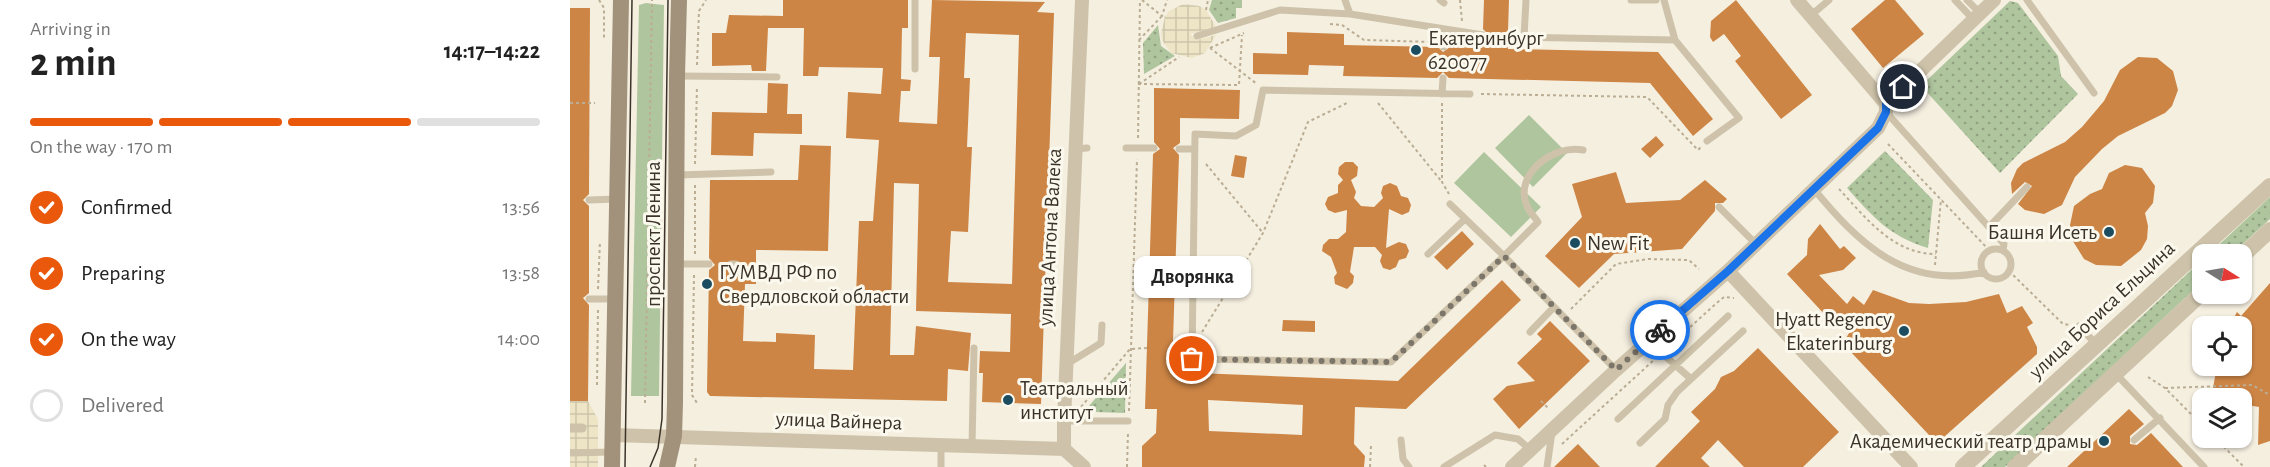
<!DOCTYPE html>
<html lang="en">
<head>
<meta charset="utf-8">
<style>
  :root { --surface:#fff; --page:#f6f6f6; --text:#222; --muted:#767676; --line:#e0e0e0; --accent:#ea580c }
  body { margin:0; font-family:"Alegreya Sans",sans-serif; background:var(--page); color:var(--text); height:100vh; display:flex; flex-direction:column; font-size:22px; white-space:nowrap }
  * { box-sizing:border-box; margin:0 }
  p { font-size:20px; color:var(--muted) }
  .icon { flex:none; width:33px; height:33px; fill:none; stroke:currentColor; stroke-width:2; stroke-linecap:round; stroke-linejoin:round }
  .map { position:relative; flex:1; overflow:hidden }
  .details { display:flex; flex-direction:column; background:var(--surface); width:570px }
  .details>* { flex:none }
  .needle { width:39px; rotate:101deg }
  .controls { position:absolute; left:1622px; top:244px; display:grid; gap:12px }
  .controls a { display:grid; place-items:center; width:60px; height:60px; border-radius:12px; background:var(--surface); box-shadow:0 2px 4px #0004; font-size:30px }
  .pin { position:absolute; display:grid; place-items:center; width:51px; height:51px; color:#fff; margin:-26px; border:3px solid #fff; border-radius:50%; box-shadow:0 2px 6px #0007 }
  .courier { position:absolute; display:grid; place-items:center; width:60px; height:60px; margin:-30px; border:4px solid #1a73e8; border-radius:50%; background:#fff; color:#222; box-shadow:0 2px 8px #0007 }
  .bubble { position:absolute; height:42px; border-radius:12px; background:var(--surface); box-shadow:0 2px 4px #0004; font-size:20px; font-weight:700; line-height:42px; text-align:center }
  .headline em { font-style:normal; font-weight:700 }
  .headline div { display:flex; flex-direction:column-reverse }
  .headline { display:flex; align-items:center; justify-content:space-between; height:102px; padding:0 30px }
  h1 { font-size:39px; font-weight:700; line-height:45px }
  .bar { display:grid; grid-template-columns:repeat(4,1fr); gap:9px 6px; align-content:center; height:72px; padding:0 30px }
  .bar i { height:8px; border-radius:4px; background:var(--line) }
  .bar .current { background:var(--accent) }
  .bar p { grid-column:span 4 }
  ol { padding:0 30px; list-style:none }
  li { display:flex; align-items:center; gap:18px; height:66px }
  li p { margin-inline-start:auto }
  li .icon { padding:6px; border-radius:50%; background:var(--accent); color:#fff; stroke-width:4 }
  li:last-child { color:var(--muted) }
  li i { width:33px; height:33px; border:3px solid var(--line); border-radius:50% }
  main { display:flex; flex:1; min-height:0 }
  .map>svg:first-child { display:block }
  .grass { fill:url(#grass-dots) }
  .park { fill:#afc59e }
  .plaza { fill:url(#plaza-grid) }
  .building { fill:#cd8545; fill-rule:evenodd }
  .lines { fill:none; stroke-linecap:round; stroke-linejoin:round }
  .path { stroke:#baad94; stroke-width:2; stroke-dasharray:3 3; stroke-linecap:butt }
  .service { stroke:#cec3aa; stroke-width:7 }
  .pedestrian { stroke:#cec3aa; stroke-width:9 }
  .minor { stroke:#cec3aa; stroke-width:14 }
  .tertiary { stroke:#cec3aa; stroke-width:16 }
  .secondary { stroke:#a2927b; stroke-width:16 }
  .tram { stroke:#3b332a; stroke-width:1.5 }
  .done { stroke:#7c756a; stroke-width:6; stroke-dasharray:0 10.8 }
  .route { stroke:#1a73e8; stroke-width:8 }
  .poi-dot { fill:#1c4c60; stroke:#fbf8ed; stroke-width:2 }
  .labels { text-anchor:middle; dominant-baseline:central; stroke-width:6; stroke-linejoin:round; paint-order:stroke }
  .poi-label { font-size:21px; fill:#3b332a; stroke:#fbf8ed; text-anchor:start }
  .street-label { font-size:21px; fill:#3b332a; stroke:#fbf8ed }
</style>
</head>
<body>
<main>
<section class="details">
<div class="headline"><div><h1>2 min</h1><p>Arriving in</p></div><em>14:17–14:22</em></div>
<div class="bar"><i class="current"></i><i class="current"></i><i class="current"></i><i></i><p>On the way · 170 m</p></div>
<ol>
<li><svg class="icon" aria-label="check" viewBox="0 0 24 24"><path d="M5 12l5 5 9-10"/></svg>Confirmed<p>13:56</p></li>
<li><svg class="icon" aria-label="check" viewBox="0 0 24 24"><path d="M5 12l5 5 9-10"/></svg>Preparing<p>13:58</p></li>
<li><svg class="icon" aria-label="check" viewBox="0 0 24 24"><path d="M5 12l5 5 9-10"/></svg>On the way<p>14:00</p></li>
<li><i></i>Delivered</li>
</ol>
</section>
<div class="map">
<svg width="1700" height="467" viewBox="0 0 1700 467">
  <defs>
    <pattern id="grass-dots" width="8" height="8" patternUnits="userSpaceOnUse" patternTransform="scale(1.5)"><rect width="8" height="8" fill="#afc59e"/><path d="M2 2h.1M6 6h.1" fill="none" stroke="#90a181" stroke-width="1.8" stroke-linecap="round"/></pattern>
    <pattern id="plaza-grid" width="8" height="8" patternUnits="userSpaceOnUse" patternTransform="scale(1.5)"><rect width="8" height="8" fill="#ede5c6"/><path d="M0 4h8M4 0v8" fill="none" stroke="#ccc5aa"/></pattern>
  </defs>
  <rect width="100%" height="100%" fill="#f5efe0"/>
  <path class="grass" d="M642 0H672V8H666V18L648 23 639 10Z
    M1440 1 1448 3 1488 56 1491 76 1508 94 1430 173 1364 100 1356 91 1354 83Z
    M588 25 591 46 605 56 574 74 573 43Z
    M1315 151 1363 200 1358 248C1319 236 1303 217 1277 188Z
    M1700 197V219L1661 255H1638Z
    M1632 260V282L1435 467H1411Z
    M556 363 555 413 525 412 518 407Z"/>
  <path class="park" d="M76 3 94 5 89 396H61L69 5Z
    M959 115 997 153 963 187 925 148Z
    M914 152 971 207 941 237 884 183Z"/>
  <path class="plaza" d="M613 4 629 6 636 10 646 27 620 34 627 40 646 35 635 53 622 58 601 53 592 40 591 33 595 17 599 11Z
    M0 401H18L28 419V467H0Z"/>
  <path class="building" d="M213 0H338V28H332L331 79 341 80 340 91H331L329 122 367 124 370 57H359L362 0 475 2 467 12 484 13 471 404 412 402 413 373H409L410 351 440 352 441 314 346 311 349 184 324 183 320 355H344L346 326 401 333 398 371 378 369 377 401 140 396 137 392 139 270 145 265 139 258 140 180H228L230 145 261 146 258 251 186 250V284H175L173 341 206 342V333L245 335 244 369 283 370 289 221H303L309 140 276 138 278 92 311 94 313 68 249 67 248 76H233L234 28H198L196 71H182L181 65 142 66V33H156L159 15 213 16ZM396 33 449 35 442 284 378 282 381 231 398 232 402 147H397L400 78H394Z
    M914 0H939L938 31 932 36 938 43V49L1088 52 1143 119 1123 136 1080 83 879 78 873 72 867 78 773 76 774 66 739 65 738 75 683 74V53L717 54V32L774 34V45L868 47 873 52 880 47 912 48 913 41 919 35 913 29Z
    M1166 0 1242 95 1211 119 1165 61 1171 56 1154 34 1143 42 1140 37 1141 21Z
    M1315 0H1325L1354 34 1313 68 1281 29Z
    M0 8H20L19 194 13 200 19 206V293L13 298 19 305 18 401H0Z
    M1568 57 1587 58 1603 71 1608 90 1602 106 1595 113 1548 136 1532 149 1505 177 1492 205 1474 214 1455 210 1448 204 1462 186 1455 182 1442 194 1441 183 1447 169 1453 163 1495 142 1512 127 1534 101 1550 70Z
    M198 83 218 84 217 114H232V134L184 133 183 156 141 155 142 112 197 113Z
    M584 88 670 90 669 119 610 118V143L603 148 609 155 602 372 828 381 932 280 951 300 836 409 785 407 784 444 795 456 794 467H572V446L586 433 587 409H575L583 154 590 149 584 142ZM638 400 733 405 732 435 639 431Z
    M1086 136 1094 145 1080 158 1071 149Z
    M665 155 677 157 674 178 661 176Z
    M775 162H783L788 167 787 176 781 180 786 192 784 198 791 206 804 207 813 198 811 193 813 186 820 183 827 186 831 196 838 198 841 205 839 212 832 215 819 209 816 248 829 242 836 244 839 251 836 258 829 260 826 267 820 270 813 268 810 261 812 255 805 247H784L780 272 784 276 783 283 777 289 765 284 764 277 767 273 761 257 752 251 753 245 759 239H768L776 232 777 210 765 213 758 210 755 204 758 197 768 193V185L773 180 768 174 769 167Z
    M1555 165 1572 168 1585 186 1583 203 1575 213 1578 226 1577 239 1571 250 1551 266 1526 265 1514 259 1501 238 1500 225 1504 206 1520 194 1532 189 1539 173Z
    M1046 172 1056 203 1110 200 1135 180 1157 199 1153 203H1145V211L1112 249 1044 254 1009 288 975 256 1012 217 1002 184Z
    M1250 224 1270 249 1274 246 1286 258 1273 270 1249 275 1277 304 1283 296 1294 305 1303 290 1339 303 1359 304 1396 302 1429 294 1437 313 1452 306 1463 323 1457 327 1467 347V354L1374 437 1359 435 1279 350 1276 338 1281 330 1262 310 1256 316 1217 274 1237 255 1238 239Z
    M892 231 904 244 877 270 864 257Z
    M1700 283V441L1688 445 1689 407 1671 404V399H1641L1647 366H1671V327H1659L1667 312 1671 316Z
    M713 320 745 321V332L712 331Z
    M980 321 1020 361 949 429 923 399 937 386 965 381 947 363 972 339 967 334Z
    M1188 348 1269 432 1233 467H1174L1148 440 1131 458 1140 467H1085L1130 421 1121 412 1145 389 1151 377 1164 371Z
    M1559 409 1574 424 1560 436V444L1567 445 1581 433 1613 467H1497Z
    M1008 444 1030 467H984Z"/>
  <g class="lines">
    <path class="path" d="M29 0 34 8V38
      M572 0 592 16 597 0
      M890 0 892 21
      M636 10 638 0
      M760 24 772 25 794 40 863 42
      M569 40 592 16 595 17
      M640 48 674 33
      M640 48 687 84
      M127 65 129 11 136 0
      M568 84 669 85 672 35
      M569 84 609 57
      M911 94 1077 97 1128 150 1131 147
      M0 103H25
      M808 103 872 182
      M872 103V182L879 194
      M568 138 570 0
      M1318 144 1419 250
      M125 164 127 86
      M636 164 693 233
      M1269 189C1296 218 1323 254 1366 254
      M125 254V185
      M1365 265 1371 199
      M1439 271 1493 324 1500 325
      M124 275 122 395 127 403
      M28 289 30 241
      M1001 309 1046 264 1078 259 1119 260 1129 269
      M632 332 693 233 738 122 779 102
      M1098 347 1149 301 1154 297 1164 298
      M603 348 612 349
      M1578 377 1595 388 1632 425
      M27 385 28 309
      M1595 388 1682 385 1700 395
      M971 401 979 409
      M75 403 82 0
      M511 407 560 349 577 348
      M559 411 567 159
      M1645 438 1674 467
      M992 444 1085 359
      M914 465 916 467
      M125 467 126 456
      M557 467 558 432
      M800 467 801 446"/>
    <path class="service" d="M775 0 780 14 913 35
      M870 0 874 3
      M1061 0H1086
      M1094 0 1105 40
      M1385 0 1403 19
      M1397 0 1410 13
      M1457 0 1524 93
      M1240 16 1259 0
      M627 36 710 10 780 14
      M938 37 1105 40 1169 118 1137 141
      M954 37 956 0
      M874 47 875 29
      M345 69V0
      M108 76 207 77
      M872 94 873 78
      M900 94 693 90 686 125 666 136 625 134 622 359 821 362 934 256 1046 370
      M1316 112 1434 244 1433 250
      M556 148H584
      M505 149 517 148
      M609 149H624
      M108 175 201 172
      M1243 188C1289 244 1336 290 1414 272
      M19 200 47 199
      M880 204 934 256 968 222C965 217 959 212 957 206 943 175 983 144 1013 150
      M1149 207 1185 243
      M1419 227 1457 187
      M1411 264a15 15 0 1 1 30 0a15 15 0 1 1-30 0Z
      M858 254 895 219
      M106 264H139
      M161 264H166
      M19 299H46
      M1509 326 1526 344
      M960 332 984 307
      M1078 341 1120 378
      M497 364 531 343 532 325
      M1546 374 1634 467
      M1048 419 1158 316
      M494 421H558
      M831 440 833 459 839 467
      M1564 440 1590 418
      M1070 443 1095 419 1098 405 1107 392 1173 331
      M402 447 404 348
      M0 453 42 452
      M371 467V446
      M874 467 925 435 948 439 962 451
      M977 467 982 432"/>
    <path class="pedestrian" d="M0 428H12"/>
    <path class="minor" d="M512 0 494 421V449L514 467
      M1227 0 1316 104
      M1158 271 1341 467
      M43 435 494 449
      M942 467 1046 370 1158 271 1308 128 1316 112V104L1424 0"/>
    <path class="tertiary" d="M1671 257 1700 230
      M1393 467 1700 186
      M1445 467 1632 293"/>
    <path class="secondary" d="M42 467 51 0
      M97 467 104 436 105 403 107 76 109 0"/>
    <path class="tram" d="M55 467 62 0
      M80 467 88 448 92 419 98 0"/>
  </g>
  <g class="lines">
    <path class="done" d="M622 359 821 362 934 256 1046 370 1090 330"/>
    <path class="route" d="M1090 330 1158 271 1308 128 1316 112V104L1333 87"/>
  </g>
  <g class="poi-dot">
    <circle cx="846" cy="50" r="6"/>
    <circle cx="1539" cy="232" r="6"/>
    <circle cx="1005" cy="243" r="6"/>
    <circle cx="137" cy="284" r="6"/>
    <circle cx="1334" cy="331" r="6"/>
    <circle cx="438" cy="400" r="6"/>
    <circle cx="1534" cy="441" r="6"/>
  </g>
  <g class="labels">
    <g class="poi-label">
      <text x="858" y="38">Екатеринбург<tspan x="858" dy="24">620077</tspan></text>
      <text x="1527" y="232" text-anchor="end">Башня Исеть</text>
      <text x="1017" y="243">New Fit</text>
      <text x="149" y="272">ГУМВД РФ по<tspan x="149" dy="24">Свердловской области</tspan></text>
      <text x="1322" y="319" text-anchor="end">Hyatt Regency<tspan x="1322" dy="24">Ekaterinburg</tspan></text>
      <text x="450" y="388">Театральный<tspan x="450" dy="24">институт</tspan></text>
      <text x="1522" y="441" text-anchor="end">Академический театр драмы</text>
    </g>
    <g class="street-label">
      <text transform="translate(83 234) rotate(-90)">проспект Ленина</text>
      <text transform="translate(480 237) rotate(-87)">улица Антона Валека</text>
      <text transform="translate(1532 310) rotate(-43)">улица Бориса Ельцина</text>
      <text transform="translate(269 421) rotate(2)">улица Вайнера</text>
    </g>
  </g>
</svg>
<div class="controls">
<a><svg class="needle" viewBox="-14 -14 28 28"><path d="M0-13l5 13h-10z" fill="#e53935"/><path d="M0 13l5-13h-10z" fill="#767676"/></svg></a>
<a><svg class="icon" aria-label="locate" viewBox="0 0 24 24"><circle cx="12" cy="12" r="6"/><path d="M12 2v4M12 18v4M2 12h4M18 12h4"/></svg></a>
<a><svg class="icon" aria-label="layers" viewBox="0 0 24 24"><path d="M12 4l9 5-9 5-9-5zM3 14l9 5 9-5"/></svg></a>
</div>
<div class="pin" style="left:622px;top:359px;background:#ea580c"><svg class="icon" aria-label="bag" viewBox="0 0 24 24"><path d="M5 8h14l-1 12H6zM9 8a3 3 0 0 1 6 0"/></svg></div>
<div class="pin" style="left:1333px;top:87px;background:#1f2937"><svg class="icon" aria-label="home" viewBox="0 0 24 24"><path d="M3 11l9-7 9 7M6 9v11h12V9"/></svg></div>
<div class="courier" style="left:1090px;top:330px"><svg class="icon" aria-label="bike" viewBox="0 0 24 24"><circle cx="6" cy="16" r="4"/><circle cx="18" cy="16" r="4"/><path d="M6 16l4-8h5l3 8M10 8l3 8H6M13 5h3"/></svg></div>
<div class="bubble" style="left:564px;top:256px;width:117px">Дворянка</div>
</div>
</main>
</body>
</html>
